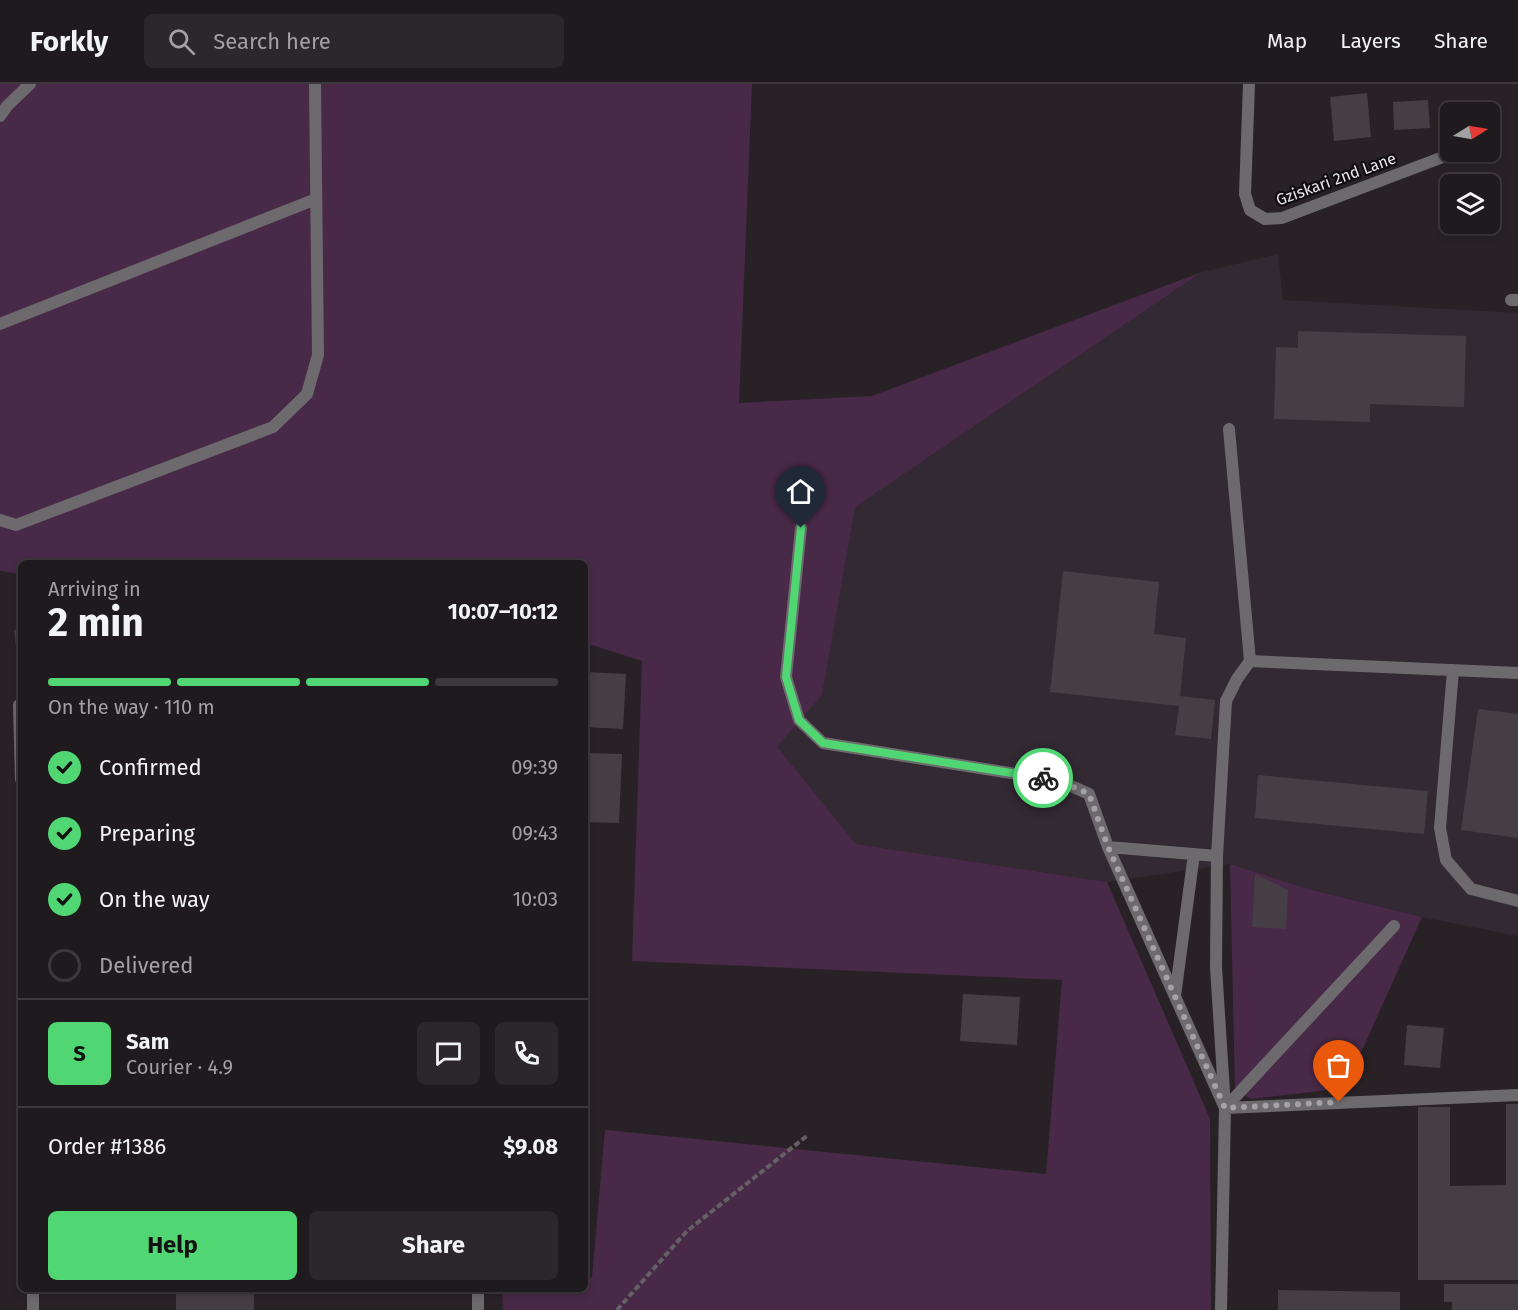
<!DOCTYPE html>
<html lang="en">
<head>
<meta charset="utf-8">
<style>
  :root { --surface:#1e1a1d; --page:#2b272a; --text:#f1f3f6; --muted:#a1a1a4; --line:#3c383b; --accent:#51d674 }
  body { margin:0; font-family:"Fira Sans",sans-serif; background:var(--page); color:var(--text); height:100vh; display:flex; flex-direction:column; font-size:22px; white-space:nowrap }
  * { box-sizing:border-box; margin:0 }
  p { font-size:20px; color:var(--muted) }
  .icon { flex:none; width:33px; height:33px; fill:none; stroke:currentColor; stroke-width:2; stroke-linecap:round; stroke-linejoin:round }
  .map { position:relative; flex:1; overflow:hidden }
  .panel { position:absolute; left:18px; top:476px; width:570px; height:732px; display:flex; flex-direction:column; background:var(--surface); border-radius:9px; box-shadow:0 3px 9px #0003,0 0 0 2px var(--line) }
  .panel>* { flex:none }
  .needle { width:39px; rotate:79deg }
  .buttons { position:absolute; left:1440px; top:18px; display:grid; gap:12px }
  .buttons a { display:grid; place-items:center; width:60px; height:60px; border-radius:9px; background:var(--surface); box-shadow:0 3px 9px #0003,0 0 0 2px var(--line); font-size:30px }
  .pin { position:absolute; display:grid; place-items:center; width:51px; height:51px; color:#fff; margin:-62px -26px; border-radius:50% 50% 50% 0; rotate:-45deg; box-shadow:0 0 6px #0007 }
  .pin .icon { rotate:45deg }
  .courier { position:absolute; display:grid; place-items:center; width:60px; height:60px; margin:-30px; border:4px solid #51d674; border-radius:50%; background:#fff; color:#222; box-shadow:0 2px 8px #0007 }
  .summary em { font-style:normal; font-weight:700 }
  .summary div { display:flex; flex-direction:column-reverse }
  .summary { display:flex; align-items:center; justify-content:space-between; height:102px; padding:0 30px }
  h1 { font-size:39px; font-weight:700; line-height:45px }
  .bar { display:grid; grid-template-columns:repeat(4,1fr); gap:9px 6px; align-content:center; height:72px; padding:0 30px }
  .bar i { height:8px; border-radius:4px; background:var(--line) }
  .bar .active { background:var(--accent) }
  .bar p { grid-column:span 4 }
  .line { display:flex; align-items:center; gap:15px; padding:0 30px; border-top:2px solid var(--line) }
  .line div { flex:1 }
  .round { display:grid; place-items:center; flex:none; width:63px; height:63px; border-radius:9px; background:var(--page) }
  ol { padding:0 30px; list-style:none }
  li { display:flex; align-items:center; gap:18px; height:66px }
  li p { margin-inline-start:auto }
  li .icon { padding:6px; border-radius:50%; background:var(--accent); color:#111; stroke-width:4 }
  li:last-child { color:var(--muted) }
  li i { width:33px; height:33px; border:3px solid var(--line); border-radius:50% }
  .button { display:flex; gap:12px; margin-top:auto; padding:12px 30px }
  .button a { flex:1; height:69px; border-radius:9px; background:var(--accent); color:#111; font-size:24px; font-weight:700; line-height:69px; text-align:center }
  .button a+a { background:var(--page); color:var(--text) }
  header { display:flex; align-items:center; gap:36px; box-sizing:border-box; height:84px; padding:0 30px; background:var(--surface); border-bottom:2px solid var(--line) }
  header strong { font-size:28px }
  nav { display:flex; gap:33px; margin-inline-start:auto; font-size:21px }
  .search { width:420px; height:54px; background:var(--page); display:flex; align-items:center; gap:15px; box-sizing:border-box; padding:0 21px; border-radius:9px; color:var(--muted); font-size:22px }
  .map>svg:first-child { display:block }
  .built { fill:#332933 }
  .green { fill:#482947 }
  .building { fill:#453f45 }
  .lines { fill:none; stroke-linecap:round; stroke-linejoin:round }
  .path { stroke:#656064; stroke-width:4; stroke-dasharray:6 3; stroke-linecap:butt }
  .lane { stroke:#6d6a6d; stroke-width:12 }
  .street { stroke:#6d6a6d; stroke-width:12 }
  .done { stroke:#a6a1a6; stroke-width:6; stroke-dasharray:0 10.8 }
  .route { stroke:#51d674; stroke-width:8 }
  .labels { text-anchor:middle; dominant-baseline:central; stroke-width:4.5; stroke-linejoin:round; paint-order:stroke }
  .street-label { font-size:16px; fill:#eae6ea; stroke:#0f0d0f }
</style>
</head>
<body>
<header>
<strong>Forkly</strong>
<div class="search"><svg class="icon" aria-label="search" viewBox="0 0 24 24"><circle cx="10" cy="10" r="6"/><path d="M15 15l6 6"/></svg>Search here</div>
<nav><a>Map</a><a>Layers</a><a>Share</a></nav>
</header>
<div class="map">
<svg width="1518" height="1226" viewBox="0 0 1518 1226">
  <rect width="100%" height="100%" fill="#282227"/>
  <path class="built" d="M1278 170 1283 216 1518 229V852L1422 833 1312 806 1230 780 1107 798 856 760 776 663 822 610 854 423 1202 188Z"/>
  <path class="green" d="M0 0H752L739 319 872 312 1202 188 855 423 822 611 777 663 856 760 1107 798 1210 1035 1211 1226H503L502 1205 585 1204V1194L592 1193 605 1046 1046 1090 1062 896 632 877 642 577 585 559V478H21V490L0 487Z
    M1230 780 1312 806 1422 833 1345 1004 1251 1015 1235 1006Z"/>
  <path class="building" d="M1367 9 1371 53 1334 57 1330 13Z
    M1428 16 1430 44 1394 46 1393 18Z
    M1298 247 1466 252 1464 323 1370 320V338L1274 335 1276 263 1298 264Z
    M1063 487 1159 498 1154 550 1186 554 1180 612 1215 616 1211 655 1175 651 1179 622 1050 608Z
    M21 545V562H16L14 546Z
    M585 588 626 590 623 645 585 643Z
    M1478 625 1518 630V754L1461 746Z
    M585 669 622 670 619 739 585 738Z
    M1258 691 1428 707 1424 750 1255 734Z
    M1255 790 1288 806 1286 845 1252 843Z
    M963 910 1020 913 1017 961 960 957Z
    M1407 941 1444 944 1440 984 1404 981Z
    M1506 1020H1518V1196H1418V1023H1450V1102L1506 1101Z
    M1444 1200H1518V1226H1452V1218H1444Z
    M176 1204H254V1226H176Z
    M1278 1206 1400 1208V1226H1278Z"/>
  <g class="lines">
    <path class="path" d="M617 1226 687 1147 808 1051"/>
    <path class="lane" d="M0 32 7 22 30 0
      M0 240 316 115
      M1229 345 1250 577
      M0 436 16 441 273 343 307 310 318 271 315 0
      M801 444 786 593 799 636 823 659 1060 697 1089 710 1108 763 1225 1024 1394 842
      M1453 586 1440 744 1446 776 1471 805 1518 817
      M1226 617 1237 595 1250 577 1518 589
      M1108 763 1217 772
      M1175 912 1194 770"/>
    <path class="street" d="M1249 0 1245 110 1250 126 1265 135 1282 134 1451 70
      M1511 216H1518
      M21 621H19L21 695
      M1225 1024 1518 1011
      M33 1204V1226
      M478 1204V1226
      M1221 1226 1225 1024 1216 883 1217 772 1226 617"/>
  </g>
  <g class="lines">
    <path class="done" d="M1043 694 1060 697 1089 710 1108 763 1225 1024 1339 1018"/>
    <path class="route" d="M801 444 786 593 799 636 823 659 1043 694"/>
  </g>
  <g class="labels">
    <g class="street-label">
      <text transform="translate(1336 95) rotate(-20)">Gziskari 2nd Lane</text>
    </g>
  </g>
</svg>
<div class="buttons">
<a><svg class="needle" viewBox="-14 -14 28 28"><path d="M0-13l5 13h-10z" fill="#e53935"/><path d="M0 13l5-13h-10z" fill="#a1a1a4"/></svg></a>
<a><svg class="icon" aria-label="layers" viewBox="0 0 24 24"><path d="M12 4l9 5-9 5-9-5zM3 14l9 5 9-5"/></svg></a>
</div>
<div class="pin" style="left:1339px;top:1018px;background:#ea580c"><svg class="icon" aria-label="bag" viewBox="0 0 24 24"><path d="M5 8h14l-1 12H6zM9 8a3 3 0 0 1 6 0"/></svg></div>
<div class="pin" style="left:801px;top:444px;background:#1f2937"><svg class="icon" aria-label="home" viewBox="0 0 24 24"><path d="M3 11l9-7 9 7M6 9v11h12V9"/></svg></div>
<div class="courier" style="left:1043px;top:694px"><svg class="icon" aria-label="bike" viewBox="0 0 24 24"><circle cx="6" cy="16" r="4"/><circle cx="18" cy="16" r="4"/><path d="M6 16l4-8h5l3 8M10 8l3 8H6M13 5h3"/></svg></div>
<section class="panel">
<div class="summary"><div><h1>2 min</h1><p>Arriving in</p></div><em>10:07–10:12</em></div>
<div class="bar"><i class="active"></i><i class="active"></i><i class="active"></i><i></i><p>On the way · 110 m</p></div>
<ol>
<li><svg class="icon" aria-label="check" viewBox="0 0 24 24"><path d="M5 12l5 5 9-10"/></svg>Confirmed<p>09:39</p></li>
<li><svg class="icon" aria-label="check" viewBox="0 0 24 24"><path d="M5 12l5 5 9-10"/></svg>Preparing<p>09:43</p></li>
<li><svg class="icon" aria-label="check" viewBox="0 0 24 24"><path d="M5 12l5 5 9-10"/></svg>On the way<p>10:03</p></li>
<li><i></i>Delivered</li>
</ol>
<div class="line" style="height:108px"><b class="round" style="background:var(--accent);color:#111">S</b><div><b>Sam</b><p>Courier · 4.9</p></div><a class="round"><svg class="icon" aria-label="chat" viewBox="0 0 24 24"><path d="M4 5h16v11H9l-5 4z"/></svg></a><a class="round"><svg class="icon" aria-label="phone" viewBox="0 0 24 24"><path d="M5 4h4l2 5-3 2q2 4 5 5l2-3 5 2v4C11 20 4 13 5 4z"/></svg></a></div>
<div class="line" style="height:78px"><div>Order #1386</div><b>$9.08</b></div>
<div class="button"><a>Help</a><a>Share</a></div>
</section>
</div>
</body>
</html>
